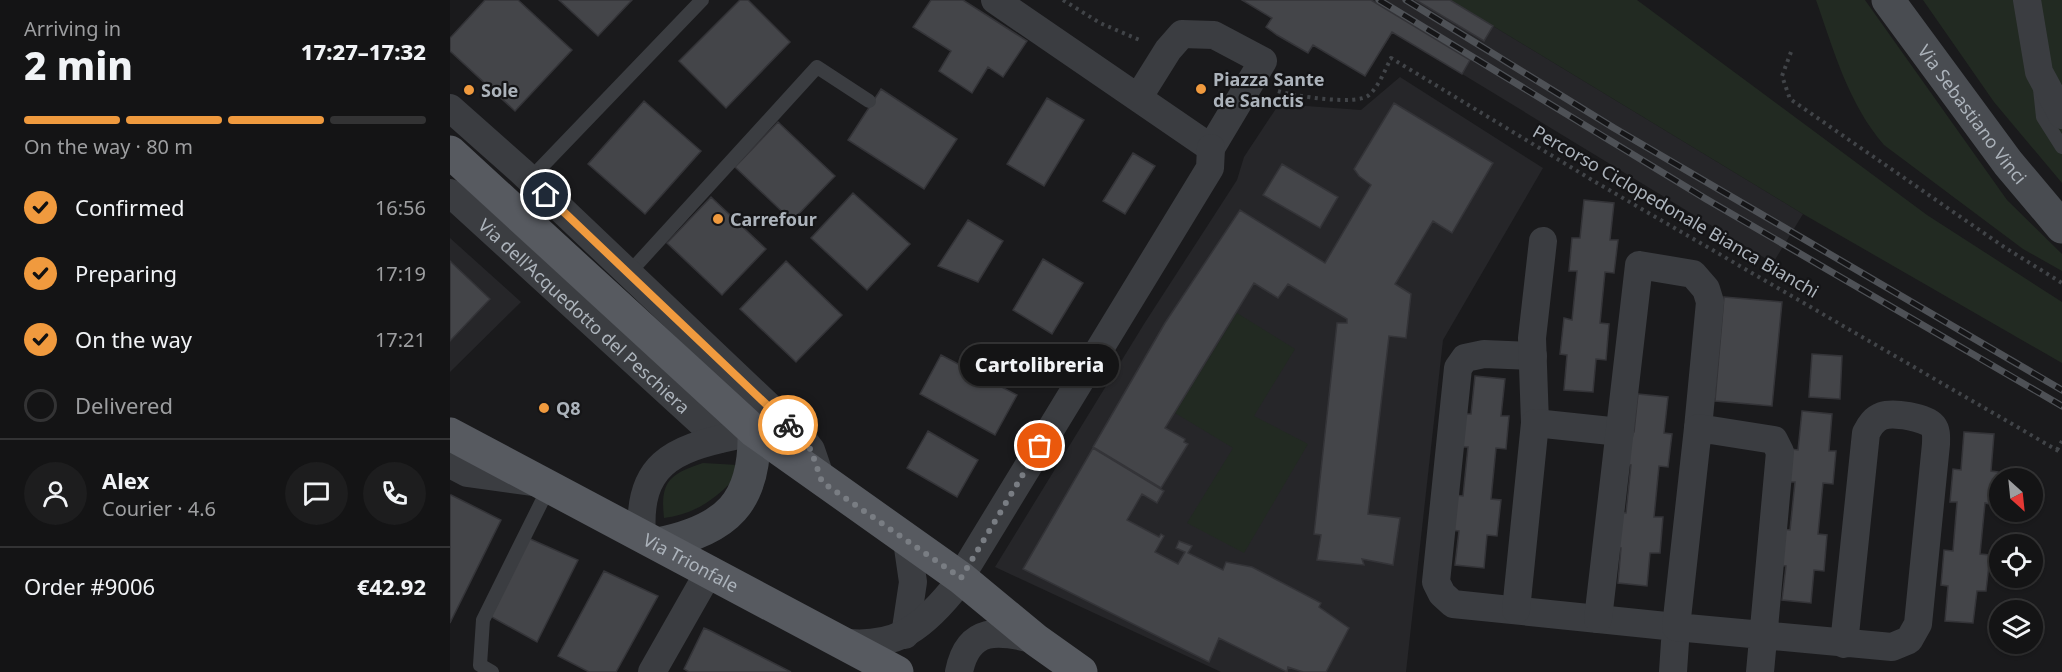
<!DOCTYPE html>
<html lang="en">
<head>
<meta charset="utf-8">
<style>
  :root { --surface:#141415; --page:#1d1d1e; --text:#f1f3f6; --muted:#9d9ea0; --line:#333334; --accent:#f09a3e }
  body { margin:0; font-family:"Noto Sans",sans-serif; background:var(--page); color:var(--text); height:100vh; display:flex; flex-direction:column; font-size:22px; white-space:nowrap }
  * { box-sizing:border-box; margin:0 }
  p { font-size:20px; color:var(--muted) }
  .icon { flex:none; width:33px; height:33px; fill:none; stroke:currentColor; stroke-width:2; stroke-linecap:round; stroke-linejoin:round }
  .map { position:relative; flex:1; overflow:hidden }
  .side { display:flex; flex-direction:column; background:var(--surface); width:450px }
  .side>* { flex:none }
  .needle { width:39px; rotate:153deg }
  .controls { position:absolute; left:1539px; top:468px; display:grid; gap:12px }
  .controls a { display:grid; place-items:center; width:54px; height:54px; border-radius:50%; background:var(--surface); box-shadow:0 2px 4px #0004,0 0 0 2px var(--line); font-size:30px }
  .pin { position:absolute; display:grid; place-items:center; width:51px; height:51px; color:#fff; margin:-26px; border:3px solid #fff; border-radius:50%; box-shadow:0 2px 6px #0007 }
  .courier { position:absolute; display:grid; place-items:center; width:60px; height:60px; margin:-30px; border:4px solid #f09a3e; border-radius:50%; background:#fff; color:#222; box-shadow:0 2px 8px #0007 }
  .bubble { position:absolute; height:42px; border-radius:21px; background:var(--surface); box-shadow:0 2px 4px #0004,0 0 0 2px var(--line); font-size:20px; font-weight:800; line-height:42px; text-align:center }
  .headline em { font-style:normal; font-weight:800 }
  .headline div { display:flex; flex-direction:column-reverse }
  .headline { display:flex; align-items:center; justify-content:space-between; height:102px; padding:0 24px }
  h1 { font-size:39px; font-weight:800; line-height:45px }
  .bar { display:grid; grid-template-columns:repeat(4,1fr); gap:9px 6px; align-content:center; height:72px; padding:0 24px }
  .bar i { height:8px; border-radius:4px; background:var(--line) }
  .bar .active { background:var(--accent) }
  .bar p { grid-column:span 4 }
  .line { display:flex; align-items:center; gap:15px; padding:0 24px; border-top:2px solid var(--line) }
  .line div { flex:1 }
  .round { display:grid; place-items:center; flex:none; width:63px; height:63px; border-radius:32px; background:var(--page) }
  ol { padding:0 24px; list-style:none }
  li { display:flex; align-items:center; gap:18px; height:66px }
  li p { margin-inline-start:auto }
  li .icon { padding:6px; border-radius:50%; background:var(--accent); color:#111; stroke-width:4 }
  li:last-child { color:var(--muted) }
  li i { width:33px; height:33px; border:3px solid var(--line); border-radius:50% }
  main { display:flex; flex:1; min-height:0 }
  .map>svg:first-child { display:block }
  .built { fill:#262629 }
  .green { fill:#222a22 }
  .building { fill:#444549; stroke:#343438; stroke-width:1.5 }
  .lines { fill:none; stroke-linecap:round; stroke-linejoin:round }
  .path { stroke:#414448; stroke-width:4; stroke-dasharray:3 4.5; stroke-linecap:butt }
  .lane { stroke:#3b3d41; stroke-width:14 }
  .street { stroke:#3b3d41; stroke-width:28 }
  .secondary { stroke:#494c51; stroke-width:33 }
  .primary { stroke:#575a60; stroke-width:33 }
  .rail-casing { stroke:#4e5156; stroke-width:7 }
  .rail { stroke:#151517; stroke-width:4.5; stroke-dasharray:14; stroke-linecap:butt }
  .done { stroke:#797d83; stroke-width:6; stroke-dasharray:0 10.8 }
  .route { stroke:#f09a3e; stroke-width:8 }
  .poi-dot { fill:#f09a3e; stroke:#151517; stroke-width:2 }
  .labels { text-anchor:middle; dominant-baseline:central; stroke-width:4.5; stroke-linejoin:round; paint-order:stroke }
  .poi-label { font-size:18px; font-weight:bold; fill:#acb3bb; stroke:#151517; text-anchor:start }
  .street-label { font-size:18px; fill:#acb3bb; stroke:#151517 }
</style>
</head>
<body>
<main>
<section class="side">
<div class="headline"><div><h1>2 min</h1><p>Arriving in</p></div><em>17:27–17:32</em></div>
<div class="bar"><i class="active"></i><i class="active"></i><i class="active"></i><i></i><p>On the way · 80 m</p></div>
<ol>
<li><svg class="icon" aria-label="check" viewBox="0 0 24 24"><path d="M5 12l5 5 9-10"/></svg>Confirmed<p>16:56</p></li>
<li><svg class="icon" aria-label="check" viewBox="0 0 24 24"><path d="M5 12l5 5 9-10"/></svg>Preparing<p>17:19</p></li>
<li><svg class="icon" aria-label="check" viewBox="0 0 24 24"><path d="M5 12l5 5 9-10"/></svg>On the way<p>17:21</p></li>
<li><i></i>Delivered</li>
</ol>
<div class="line" style="height:108px"><a class="round"><svg class="icon" aria-label="person" viewBox="0 0 24 24"><circle cx="12" cy="8" r="4"/><path d="M4 21q1-7 8-7t8 7"/></svg></a><div><b>Alex</b><p>Courier · 4.6</p></div><a class="round"><svg class="icon" aria-label="chat" viewBox="0 0 24 24"><path d="M4 5h16v11H9l-5 4z"/></svg></a><a class="round"><svg class="icon" aria-label="phone" viewBox="0 0 24 24"><path d="M5 4h4l2 5-3 2q2 4 5 5l2-3 5 2v4C11 20 4 13 5 4z"/></svg></a></div>
<div class="line" style="height:78px"><div>Order #9006</div><b>€42.92</b></div>
</section>
<div class="map">
<svg width="1612" height="672" viewBox="0 0 1612 672">
  <rect width="100%" height="100%" fill="#1a1a1c"/>
  <path class="built" d="M792 0H1000L1353 214 1323 263 943 32 915 76 864 45 858 53 827 35 816 27 821 18Z
    M950 77 1093 168 993 340 956 672H771L545 567 694 324 787 180 794 157 829 104 911 110Z
    M0 238 71 302 0 372Z"/>
  <path class="green" d="M1000 0H1187L1477 215 1612 302V363L1353 214Z
    M1366 0H1415L1557 200 1612 254V271L1573 249 1434 145C1398 103 1384 51 1366 0Z
    M1473 0H1612V183L1544 102Z
    M787 313 845 349 804 416 858 444 794 553 737 523 783 448 725 413Z
    M253 463 288 465V475C267 498 246 514 214 518 210 482 219 474 253 463Z"/>
  <path class="building" d="M35 0H68L122 50 65 111 0 51V38Z
    M109 0H182L148 36Z
    M290 0H298L340 42 276 108 229 61Z
    M481 0H513L577 41 553 77 538 67 522 93 489 71 501 51 463 27Z
    M792 0H921L1020 60 1012 74 942 32 915 76 863 45 858 53 827 35 816 27 822 18Z
    M966 0H1000L1043 26 1034 41Z
    M431 89 507 139 474 189 398 140Z
    M597 98 634 120 594 186 557 164Z
    M194 101 251 151 195 214 138 164Z
    M944 103 1043 163 1002 233 983 221 945 284 961 294 956 338 939 336 918 514 950 518 943 565 912 559 914 565 867 560 871 535 864 534 887 323H897V319L838 284 828 298 804 283 715 428 735 439 734 442 738 444 711 488 643 447 715 323 790 210 875 263 921 185 909 176 904 169Z
    M328 122 385 176 342 221 285 167Z
    M683 153 705 166 675 214 653 201Z
    M832 164 888 197 870 228 813 195Z
    M403 193 460 244 417 290 361 238Z
    M261 197 316 249 272 295 217 243Z
    M1134 200 1164 203 1160 240H1168L1164 273 1155 272 1150 323 1159 324 1156 360 1146 359 1143 392 1114 390 1117 355 1110 354 1114 318 1122 320 1127 271H1119L1122 238H1130Z
    M518 220 553 241 528 282 488 266Z
    M593 259 633 283 602 334 563 310Z
    M0 261 40 299 0 341Z
    M336 261 392 315 346 362 290 309Z
    M1274 297 1332 302 1322 406 1265 401Z
    M1362 354 1392 356 1390 399 1359 397Z
    M491 355 567 395 545 435 470 394Z
    M1025 376 1055 379 1051 416H1059L1056 449 1046 448 1041 499 1051 500 1047 536 1037 535 1034 568 1005 565 1009 531 1001 530 1005 495 1013 496 1018 447H1011L1014 414H1021Z
    M1188 394 1218 397 1214 433 1222 434 1218 467 1209 466 1204 517H1213L1210 553H1200L1197 586 1168 583 1171 548 1164 547 1168 512 1176 513 1181 465 1174 464 1176 431 1184 432Z
    M1352 411 1382 414 1379 451H1386L1383 484 1373 483 1368 534 1377 535 1374 571 1364 570 1361 603 1332 600 1336 566 1328 565 1332 529 1340 530 1345 482H1338L1341 449 1348 450Z
    M478 431 528 460 507 497 457 468Z
    M1514 432 1544 434 1541 471 1548 472 1545 505 1535 503 1530 554 1540 555 1536 591H1527L1523 623 1495 621 1498 586 1491 585 1494 550 1503 551 1507 502H1500L1503 469 1511 470Z
    M643 448 714 491 707 503 692 494 677 520 709 537 711 534 714 536 705 552 728 564 735 552 726 548 729 541 742 546 738 553 773 570 776 562 802 567 871 603 869 607 899 628 876 672H853L838 667 837 672 769 638 759 662 573 569Z
    M1 495 51 520 0 623V496Z
    M78 538 128 560 87 642 40 616Z
    M154 571 208 596 166 672H139L108 656Z
    M254 628 261 631 341 672H239L234 669Z"/>
  <g class="lines">
    <path class="path" d="M613 0 650 23 692 41
      M1341 52 1332 76 1340 99 1554 247 1612 283
      M828 91C844 96 907 106 919 95 929 86 935 70 941 58L1147 183 1612 453
      M1607 450 1612 441"/>
    <path class="lane" d="M1590 89 1593 117 1612 147
      M80 179 252 0
      M179 273 367 67 419 101
      M42 672 30 665 33 620 99 487"/>
    <g class="street">
      <path d="M545 0 761 148 813 61 764 35 732 34 718 50 688 98"/>
      <path d="M1577 0 1589 72 1612 115"/>
      <path d="M0 108 71 171 350 436 361 450 372 482"/>
      <path id="s1" d="M0 193 269 439"/>
      <path d="M1083 356 1034 354 1015 358 1008 368 986 582 992 594 1003 604 1226 627 1223 672"/>
      <path d="M1085 423 1082 338 1093 241"/>
      <path d="M0 464 17 473 82 482"/>
      <path d="M192 535C187 465 222 449 284 436"/>
      <path d="M1066 610 1085 423 1170 432"/>
      <path d="M1148 619 1189 265 1243 274 1256 289 1260 302 1248 428"/>
      <path d="M455 635 463 582 457 541"/>
      <path d="M389 642C443 649 469 631 502 591L760 168 761 148"/>
      <path d="M202 672 260 570"/>
      <path d="M509 672C518 626 549 630 586 640"/>
      <path d="M1310 672 1330 452 1324 440 1248 428 1226 627 1442 647 1459 640 1468 624 1486 444C1486 438 1487 431 1483 426 1475 417 1443 412 1432 416 1424 419 1420 425 1416 433L1394 644"/>
    </g>
    <g class="secondary">
      <path id="s2" d="M1438 0 1558 163 1612 227"/>
      <path d="M208 544C277 530 306 502 304 431"/>
    </g>
    <g class="primary">
      <path d="M0 152 304 431 511 578 586 640 631 672"/>
      <path id="s3" d="M0 434 447 672"/>
    </g>
    <defs>
      <path id="rail" d="M929 0 1256 199 1612 406
        M956 0 1164 128 1612 390"/>
    </defs>
    <use href="#rail" class="rail-casing"/>
    <use href="#rail" class="rail"/>
  </g>
  <g class="lines">
    <path class="done" d="M338 425 361 450 372 482 511 578 590 446"/>
    <path class="route" d="M96 195 338 425"/>
  </g>
  <g class="poi-dot">
    <circle cx="751" cy="89" r="6"/>
    <circle cx="19" cy="90" r="6"/>
    <circle cx="268" cy="219" r="6"/>
    <circle cx="94" cy="408" r="6"/>
  </g>
  <g class="labels">
    <g class="poi-label">
      <text x="763" y="79">Piazza Sante<tspan x="763" dy="21">de Sanctis</tspan></text>
      <text x="31" y="90">Sole</text>
      <text x="280" y="219">Carrefour</text>
      <text x="106" y="408">Q8</text>
    </g>
    <g class="street-label">
      <text stroke="none"><textPath href="#s2" startOffset="142">Via Sebastiano Vinci</textPath></text>
      <text transform="translate(1226 211) rotate(30)">Percorso Ciclopedonale Bianca Bianchi</text>
      <text stroke="none"><textPath href="#s1" startOffset="182">Via dell'Acquedotto del Peschiera</textPath></text>
      <text stroke="none"><textPath href="#s3" startOffset="273">Via Trionfale</textPath></text>
    </g>
  </g>
</svg>
<div class="controls">
<a><svg class="needle" viewBox="-14 -14 28 28"><path d="M0-13l5 13h-10z" fill="#e53935"/><path d="M0 13l5-13h-10z" fill="#9d9ea0"/></svg></a>
<a><svg class="icon" aria-label="locate" viewBox="0 0 24 24"><circle cx="12" cy="12" r="6"/><path d="M12 2v4M12 18v4M2 12h4M18 12h4"/></svg></a>
<a><svg class="icon" aria-label="layers" viewBox="0 0 24 24"><path d="M12 4l9 5-9 5-9-5zM3 14l9 5 9-5"/></svg></a>
</div>
<div class="pin" style="left:590px;top:446px;background:#ea580c"><svg class="icon" aria-label="bag" viewBox="0 0 24 24"><path d="M5 8h14l-1 12H6zM9 8a3 3 0 0 1 6 0"/></svg></div>
<div class="pin" style="left:96px;top:195px;background:#1f2937"><svg class="icon" aria-label="home" viewBox="0 0 24 24"><path d="M3 11l9-7 9 7M6 9v11h12V9"/></svg></div>
<div class="courier" style="left:338px;top:425px"><svg class="icon" aria-label="bike" viewBox="0 0 24 24"><circle cx="6" cy="16" r="4"/><circle cx="18" cy="16" r="4"/><path d="M6 16l4-8h5l3 8M10 8l3 8H6M13 5h3"/></svg></div>
<div class="bubble" style="left:510px;top:344px;width:159px">Cartolibreria</div>
</div>
</main>
</body>
</html>
